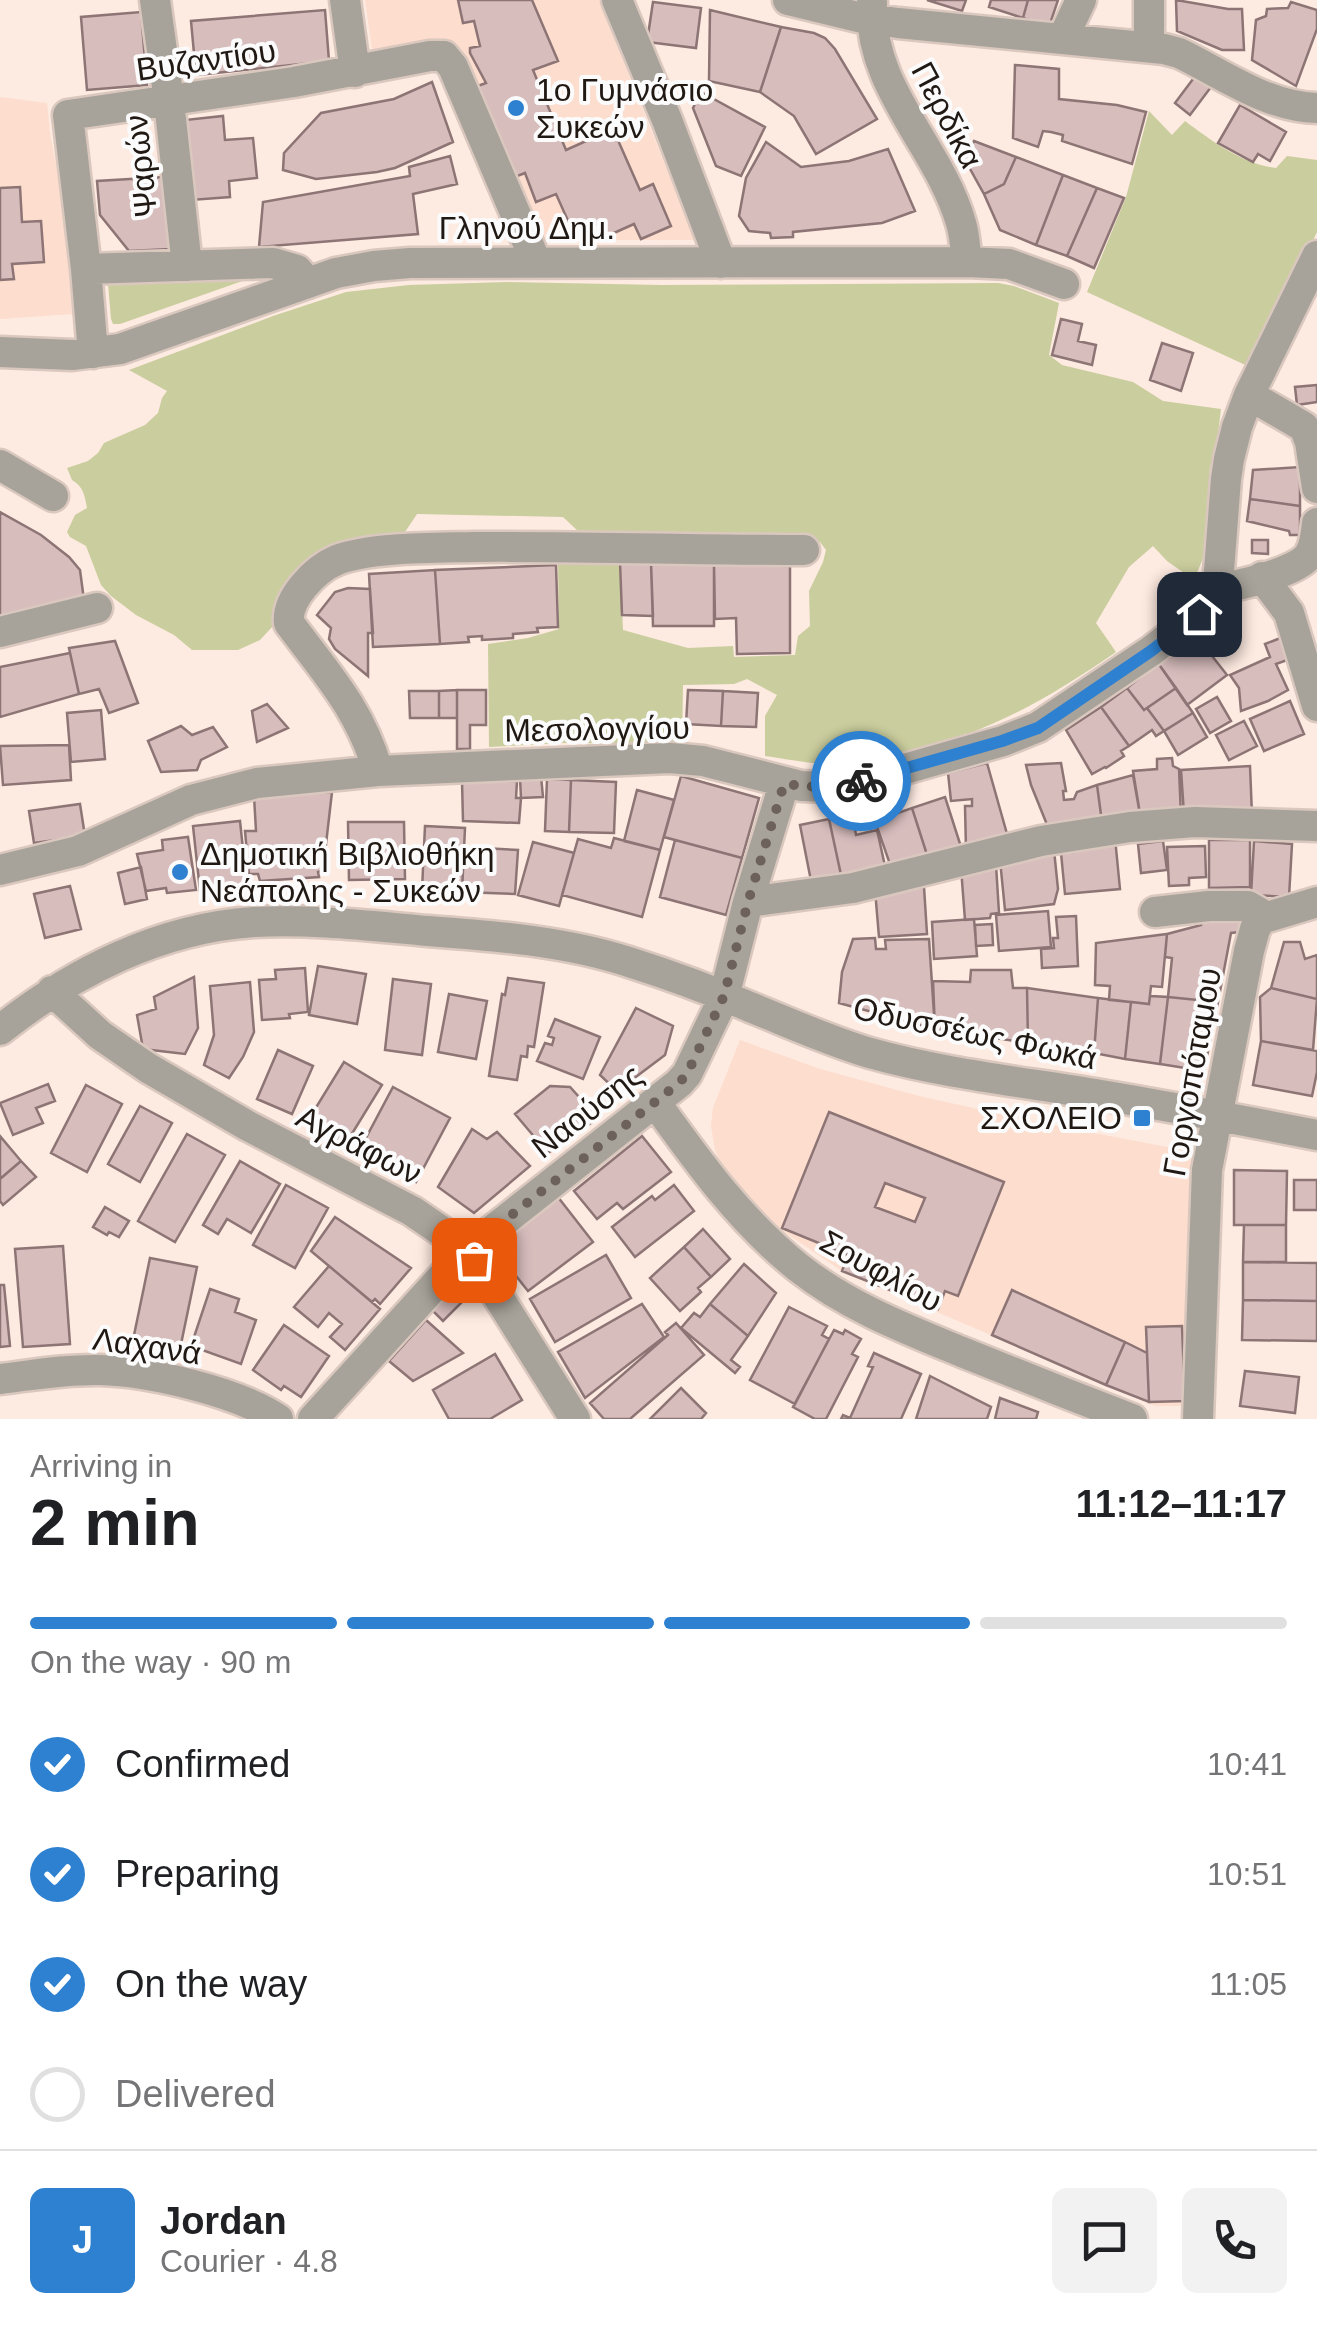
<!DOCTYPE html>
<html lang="en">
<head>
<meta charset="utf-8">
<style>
  :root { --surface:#fff; --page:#f2f2f2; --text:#202124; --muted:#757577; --line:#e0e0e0; --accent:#2e81d0 }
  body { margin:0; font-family:Arial,sans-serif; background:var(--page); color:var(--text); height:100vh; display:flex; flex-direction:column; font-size:38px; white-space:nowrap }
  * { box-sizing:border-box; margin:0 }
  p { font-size:32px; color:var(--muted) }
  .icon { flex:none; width:55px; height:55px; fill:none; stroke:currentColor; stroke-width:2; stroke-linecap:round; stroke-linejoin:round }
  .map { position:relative; height:1419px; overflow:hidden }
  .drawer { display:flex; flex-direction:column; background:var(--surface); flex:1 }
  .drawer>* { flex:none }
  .pin { position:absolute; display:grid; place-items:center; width:85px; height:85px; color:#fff; margin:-42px; border-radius:20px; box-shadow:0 5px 15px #0006 }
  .courier { position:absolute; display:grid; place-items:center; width:100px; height:100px; margin:-50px; border:8px solid #2e81d0; border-radius:50%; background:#fff; color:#222; box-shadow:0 2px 12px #0007 }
  .headline em { font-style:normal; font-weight:600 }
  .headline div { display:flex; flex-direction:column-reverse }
  .headline { display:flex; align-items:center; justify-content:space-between; height:170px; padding:0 30px }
  h1 { font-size:65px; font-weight:600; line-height:75px }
  .bar { display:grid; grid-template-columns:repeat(4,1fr); gap:15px 10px; align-content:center; height:120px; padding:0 30px }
  .bar i { height:12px; border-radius:8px; background:var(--line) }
  .bar .selected { background:var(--accent) }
  .bar p { grid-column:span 4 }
  .line { display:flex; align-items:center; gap:25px; padding:0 30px; border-top:2px solid var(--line) }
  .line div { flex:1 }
  .round { display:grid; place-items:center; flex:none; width:105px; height:105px; border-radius:15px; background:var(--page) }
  ol { padding:0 30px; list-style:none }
  li { display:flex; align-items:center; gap:30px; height:110px }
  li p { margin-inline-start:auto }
  li .icon { padding:10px; border-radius:50%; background:var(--accent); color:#fff; stroke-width:4 }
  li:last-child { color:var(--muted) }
  li i { width:55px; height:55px; border:5px solid var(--line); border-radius:50% }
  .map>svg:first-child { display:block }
  .built { fill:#fdddcd }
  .green { fill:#cacd9d }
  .building { fill:#d8bdbd; stroke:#8d7475; stroke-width:2.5; fill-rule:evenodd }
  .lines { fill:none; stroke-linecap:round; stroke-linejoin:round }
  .minor-casing { stroke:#dac8bf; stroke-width:35 }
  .minor { stroke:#a8a39a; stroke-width:30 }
  .done { stroke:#6d625b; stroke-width:10; stroke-dasharray:0 18 }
  .route { stroke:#2e81d0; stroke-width:12 }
  .poi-dot { fill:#2e81d0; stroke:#fbfbfb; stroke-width:4 }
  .labels { text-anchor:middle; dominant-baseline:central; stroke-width:8; stroke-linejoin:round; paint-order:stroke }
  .street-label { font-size:32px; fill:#201813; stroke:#fbfbfb }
  .poi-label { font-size:32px; fill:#201813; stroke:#fbfbfb; text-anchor:start }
</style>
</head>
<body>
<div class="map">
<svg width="1317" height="1419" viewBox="0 0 1317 1419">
  <rect width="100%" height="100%" fill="#fdeae0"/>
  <path class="built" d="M365 0H599L695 240H541L456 43 373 56Z
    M0 97 47 103 50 133 65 214 72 314 0 319Z
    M740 1040 820 1069 919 1096 1031 1121 1167 1147H1191L1188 1406H1156L842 1271 780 1229 759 1210 721 1166 715 1150 711 1126 713 1108Z"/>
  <path class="green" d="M1149 111 1172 135 1185 121C1212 141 1242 164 1276 168L1287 156 1317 160V232L1252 368 1087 292 1126 197Z
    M257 276 120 324H113L111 319 108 284 112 280Z
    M507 282 661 285 998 283 1014 286 1059 303 1049 355 1062 365 1133 382 1163 401 1221 409 1216 451 1210 467 1204 556 1194 580 1167 561 1153 546 1129 567 1096 623 1116 652C1046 700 992 731 909 752 889 757 870 763 849 764 822 766 792 760 765 756V716L777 695 747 679 734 684 683 685 682 744 564 743 489 747 488 644 528 638 559 629 558 561 620 562 623 630 688 648 733 646 734 657 795 655 798 636 810 626 809 591 823 562 826 550 820 542 807 538 579 532 563 517 417 514 403 535 324 547 311 558 284 589 276 602 273 626 260 640 238 650H192L174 635 136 615 111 596 101 585 86 546 70 537 67 532 75 515 87 508C85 496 83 486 72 480L67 468 88 461 98 453 104 443 145 425 158 413 162 398 167 391 129 370 273 316 346 292 409 285Z"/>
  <path class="building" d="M458 0H532L558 61 533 70 566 150 613 129 640 190 653 184 671 226 641 239 634 224 605 237 599 223 574 234 556 194 536 202 525 173 515 177 475 87 486 83 470 53V48L480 46 474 21 463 23Z
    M927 0H966L962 11Z
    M991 0H1028L1023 18 989 7Z
    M1028 0H1058L1049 27 1023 18Z
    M1176 0 1228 9H1242L1244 50H1222L1177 31Z
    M653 2 701 8 696 48 647 42Z
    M1291 2 1317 10V29L1296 86 1252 60 1256 20 1266 16 1267 9 1288 8Z
    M325 10 329 61 196 75 191 21Z
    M710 10 781 27 760 92 709 81Z
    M141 12 147 85 87 90 81 17Z
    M781 27 814 33 825 38 835 49 877 119 816 154 794 116 760 92Z
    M1015 65 1059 69V99L1117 105 1146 112 1132 164 1062 141 1063 135 1051 132 1043 131 1038 147 1013 138Z
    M1196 75 1211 87 1190 115 1175 103Z
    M432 82 453 142 395 168 377 172 316 179 283 170 284 153 321 113 394 99Z
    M701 92 765 127 741 176 716 166 693 108Z
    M1240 105 1286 132 1270 161 1258 154 1253 162 1218 143Z
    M223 116 225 140 253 138 257 178 229 181 230 197 191 200 185 120Z
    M974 141 1016 157 1004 184 984 194 964 158Z
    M766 142 801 167 849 161 888 149 915 211 882 223 793 232V237L771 238 770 233 749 231 739 216 746 178Z
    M450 156 457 184 413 194 418 234 259 247 263 202 410 176 409 167Z
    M1016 157 1063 175 1036 245 1000 230 984 194 1004 184Z
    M1063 175 1097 188 1067 256 1036 245Z
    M163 177 170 249 129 251 100 215 97 181Z
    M20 187 22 222 41 221 44 262 12 264 14 279 0 280V188Z
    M1097 188 1124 198 1094 268 1067 256Z
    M1061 319 1082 324 1078 341 1096 345 1092 365 1052 355Z
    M1162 343 1193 353 1181 391 1150 380Z
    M1317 385V402L1297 405 1295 387Z
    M1300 467V506L1250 499 1253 470Z
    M1250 499 1300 506V535H1290L1289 531 1247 521Z
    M0 512 41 535 69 557 80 570 84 600 8 614 9 618 0 619Z
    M1252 540H1268V554L1252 553Z
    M620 562 651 563 653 616 622 615Z
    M651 563 714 564V626H653Z
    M714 564 790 566V653L737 654 736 618 715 619Z
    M556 565 558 627 537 628 538 632 513 634V638L482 640V636L468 637 469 642 440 644 435 570Z
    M435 570 440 644 373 647 369 574Z
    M348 588 370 589 373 633H368V676L335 649 329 639 331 628 317 615 335 592Z
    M1194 633 1227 675 1187 705 1158 663Z
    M1283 637 1290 659 1276 664 1288 690 1268 701 1241 711 1239 688 1230 675 1270 657 1265 644Z
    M115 641 138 703 109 713 99 689 79 694 69 648Z
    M70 653 79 694 0 717V667Z
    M1158 663 1176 688 1144 710 1127 688Z
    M1127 688 1144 710 1147 708 1164 731 1156 736 1152 730 1129 746 1101 707Z
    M1176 688 1193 713 1164 731 1147 708Z
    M457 690V718H439V691Z
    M457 690H486V725H470V749H457Z
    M688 690 723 691 721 726 686 724Z
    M409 691H439V718H410Z
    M723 691 758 693 756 727 721 726Z
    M1217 697 1231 721 1210 733 1196 709Z
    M1290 701 1304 734 1264 751 1250 719Z
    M267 704 288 728 257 742 252 711Z
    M1101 707 1129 746 1121 751 1124 756 1106 768 1105 767 1092 774 1066 730Z
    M101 710 105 759 71 762 67 713Z
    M1193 713 1207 737 1178 755 1164 731Z
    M1244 721 1257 746 1229 760 1216 735Z
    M181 726 192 735 213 727 227 747 201 760 197 770 161 772 148 741Z
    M69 745 71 780 3 785 0 746Z
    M1172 758 1173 766 1179 769 1181 816 1141 820 1133 771 1157 769V759Z
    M987 763 1009 841 966 849 965 806H972V799L951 801 948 773Z
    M1061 763 1066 791H1063L1064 800 1074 799 1077 792 1097 785 1102 822 1050 832 1031 785 1026 765Z
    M1250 766 1252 815 1184 814 1181 770Z
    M1133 775 1141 820 1102 822 1097 785Z
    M541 776 543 797 521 798 520 778Z
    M681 776 759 798 742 858 664 837Z
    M547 779 571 780 569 832 545 831Z
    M571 780 616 782 614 833 569 832Z
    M462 781H517L516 798H521L519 823 463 821Z
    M637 790 674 800 660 850 624 841Z
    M332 792 323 870 318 872 319 877 260 881 258 874H249L245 831H256L254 796Z
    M945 797 962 850 929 861 912 808Z
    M80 804 85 836 34 843 29 811Z
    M912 808 929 861 893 873 875 821Z
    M870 810 873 826 855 829 856 835 877 830 885 866 841 875 829 819Z
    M829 819 843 884 813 891 800 825Z
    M240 821 247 887 200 891 193 826Z
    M348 822H404L405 879 349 880Z
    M425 826 465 828 462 892 422 890Z
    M188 837 196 890 167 893 166 888 146 891 137 854 163 850 162 840Z
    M614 838 660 850 642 917 562 895 578 839 611 848Z
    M1115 838 1120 889 1065 894 1061 853 1073 852 1072 843Z
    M675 840 742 858 726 915 660 897Z
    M1209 840H1250V887L1209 888Z
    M1163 841 1167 870 1141 873 1138 844Z
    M1254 841 1292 844 1289 897 1251 895Z
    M533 842 574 853 559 906 518 895Z
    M1205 846 1206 877 1189 878V885L1169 886 1167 847Z
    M464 847 518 850 515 894 462 892Z
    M1054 850 1058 889 1054 904 1005 910 1000 860Z
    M996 865 999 913 991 914 990 918 965 920 961 868Z
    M141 867 147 899 125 904 118 873Z
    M70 886 81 929 45 938 34 894Z
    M924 887 927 934 879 937 875 890Z
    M1048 911 1051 947 999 951 996 915Z
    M1201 914 1242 918 1240 932 1231 933 1218 1002 1168 997 1172 958 1165 957 1167 934 1201 925Z
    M1076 916 1078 966 1042 968 1041 949 1054 948 1053 938H1058L1056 917Z
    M974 919 977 956 934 959 932 922Z
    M992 924 993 945 976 946 975 925Z
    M1167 934 1162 987 1151 986 1149 1004 1109 1000 1110 986 1095 985 1096 943Z
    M875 938 876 949H886L885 940 929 939 935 1029 839 1003 842 972 853 939Z
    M1284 942H1300L1305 959 1317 955V999L1271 988Z
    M318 966 366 974 357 1024 309 1015Z
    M305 968 308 1012 289 1014 290 1018 262 1020 259 980 276 979 275 970Z
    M971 970H1011L1013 988H1027L1028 1043 935 1029 933 981 970 982Z
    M194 977 198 1028 185 1054 143 1049 137 1015 156 1009 154 997Z
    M508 978 544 983 534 1047 528 1046 527 1057 521 1056 517 1080 489 1076 502 994 505 995Z
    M393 979 431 984 422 1055 385 1050Z
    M250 982 254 1032 243 1057 229 1078 204 1065 214 1035 210 986Z
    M1027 988 1098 998 1094 1053 1028 1043Z
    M1271 988 1317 999 1313 1050 1261 1041 1260 997Z
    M449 994 487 1001 476 1059 438 1052Z
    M1150 996 1168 997 1160 1064 1125 1059 1131 1002 1149 1004Z
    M1168 997 1218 1002 1204 1071 1160 1064Z
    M1098 998 1131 1002 1125 1059 1094 1053Z
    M636 1008 673 1026 665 1055 617 1091 600 1075Z
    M555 1019 600 1037 583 1079 537 1061 545 1043 552 1045 554 1038 548 1036Z
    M1261 1041 1317 1051V1072L1312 1096 1253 1085Z
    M278 1050 313 1066 292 1114 257 1099Z
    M344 1062 382 1085 345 1145 307 1122Z
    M48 1084 55 1101 36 1108 43 1123 13 1135 0 1103Z
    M86 1085 122 1104 87 1172 51 1153Z
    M550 1086 570 1087 598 1118 548 1153 515 1114Z
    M393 1087 450 1118 416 1182 359 1151Z
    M140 1106 172 1123 140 1182 108 1164Z
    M829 1112 1004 1182 958 1296 945 1291 938 1309 842 1271 848 1255 782 1228ZM885 1183 925 1198 915 1222 875 1207Z
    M472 1129 487 1139 497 1132 530 1166 474 1213 438 1187Z
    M187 1134 225 1155 175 1242 138 1221Z
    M0 1136 21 1161 0 1179Z
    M642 1136 671 1172 623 1209 617 1203 597 1219 574 1191Z
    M21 1161 36 1177 3 1205 0 1201V1179Z
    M240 1161 280 1184 251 1233 227 1219 218 1234 203 1225Z
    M1234 1170 1287 1171 1286 1225H1234Z
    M1294 1180H1317V1210H1294Z
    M286 1185 328 1208 295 1268 253 1245Z
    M674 1185 694 1211 635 1257 612 1227 652 1196 655 1200Z
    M554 1192 593 1242 528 1291 489 1242Z
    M105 1207 129 1221 119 1237 109 1232 107 1235 93 1227Z
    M335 1217 411 1268 380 1304 375 1299 372 1302 311 1251Z
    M1244 1225H1286V1262H1243Z
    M703 1229 730 1259 711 1277 684 1247Z
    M63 1246 70 1344 23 1347 15 1249Z
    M684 1247 711 1277 698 1288 701 1292 680 1311 650 1278Z
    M606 1255 631 1298 555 1342 530 1299Z
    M150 1258 197 1267 180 1349 133 1340Z
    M1243 1262 1317 1263V1301L1243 1300Z
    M744 1264 776 1293 748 1336 710 1304Z
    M329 1266 380 1309 345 1350 330 1337 342 1324 329 1313 318 1327 294 1307Z
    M448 1284 464 1300 443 1321 427 1305Z
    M0 1285H4L10 1346 0 1347Z
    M210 1289 239 1299 235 1312 256 1320 241 1364 191 1346Z
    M1012 1290 1125 1342 1106 1385 992 1335Z
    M1243 1300 1317 1301V1341L1242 1340Z
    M642 1304 664 1337 585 1398 558 1352Z
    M710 1304 748 1336 731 1360 740 1367 735 1373 681 1328 694 1313 700 1317Z
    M789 1307 827 1326 822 1335 829 1339 795 1404 750 1380Z
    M426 1320 463 1353 413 1381 389 1361Z
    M676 1323 704 1355 630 1419H604L590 1403 668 1335 665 1332Z
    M284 1325 329 1356 301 1397 284 1386 281 1390 253 1370Z
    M1182 1326 1185 1401 1149 1402 1146 1327Z
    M834 1330 843 1334 845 1330 861 1339 852 1354 858 1357 826 1419H815L793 1407Z
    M1125 1342 1147 1353 1149 1402 1106 1385Z
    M874 1353 921 1374 901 1419H841L843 1415 850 1418 873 1367 868 1366Z
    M495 1354 522 1400 490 1419H449L433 1390Z
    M1245 1371 1299 1377 1295 1413 1240 1406Z
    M930 1376 991 1407 987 1419H916Z
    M681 1388 706 1413 701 1419H650Z
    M1000 1398 1038 1412 1036 1419H995Z"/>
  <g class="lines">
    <defs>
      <path id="minor" d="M155 0 169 101 187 266
        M345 0 355 72
        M617 0 667 120 721 263
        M788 0 862 18 898 23 1164 49 1179 53C1223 74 1267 107 1317 108
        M872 3C868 88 939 146 961 223 965 236 965 249 967 262
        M1063 38 1081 0
        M1149 46V0
        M86 269 273 263 297 270 308 283
        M0 352 72 355 120 349 336 273 374 266 410 263 967 262 1009 264 1064 284
        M93 353 86 269 68 115 294 82 430 56H444L453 67 536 262
        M1249 395 1304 427 1310 442 1317 488
        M0 465 53 496
        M1262 577 1289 613 1317 706
        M1218 588C1238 586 1298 572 1309 555 1315 546 1316 533 1317 523
        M0 632 97 608
        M378 771C360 709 327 674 289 623 286 599 315 569 337 560 370 547 437 548 474 547 584 546 694 550 804 550
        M0 870 78 851 191 800 257 783 378 771 670 758 703 761 801 786 833 787 866 780 1003 741 1038 727 1151 651 1199 614 1213 599 1218 584 1226 479 1229 459 1237 427 1249 395 1317 256
        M748 902 853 888 1041 841 1130 827 1195 822 1317 826
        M1155 912 1209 906H1248L1265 916
        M52 991 100 1035 148 1068 248 1126 412 1211 453 1239 482 1271 575 1419
        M0 1030C73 972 160 928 254 922 312 919 370 926 428 931 496 936 564 941 629 962 670 975 711 990 750 1007 790 1023 829 1041 870 1053 945 1074 1024 1082 1101 1095 1173 1107 1245 1121 1317 1135
        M655 1102C698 1162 741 1222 799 1268 847 1306 906 1329 962 1352 1019 1375 1075 1397 1132 1419
        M0 1379C33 1375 67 1369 100 1370 149 1371 238 1392 278 1419
        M313 1419 466 1251 679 1083 687 1074 724 997 748 902 784 784
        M1198 1419 1207 1170 1249 951 1255 929 1261 919 1317 902"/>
    </defs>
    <use href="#minor" class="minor-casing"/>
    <use href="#minor" class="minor"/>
  </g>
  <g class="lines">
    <path class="done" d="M474 1260 466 1251 679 1083 687 1074 724 996 748 902 784 784 827 788 861 781"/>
    <path class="route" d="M861 781 1002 741 1038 728 1151 651 1199 614"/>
  </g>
  <g class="poi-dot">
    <circle cx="516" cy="108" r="10"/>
    <circle cx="180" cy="872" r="10"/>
    <rect x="1132" y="1108" width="20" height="20" rx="5"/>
  </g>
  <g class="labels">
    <g class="street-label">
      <text transform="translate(206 60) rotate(-8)">Βυζαντίου</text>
      <text transform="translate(947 115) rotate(62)">Περδίκα</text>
      <text transform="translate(141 166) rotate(-96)">Ψαρών</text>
      <text x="527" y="228">Γληνού Δημ.</text>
      <text transform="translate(597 729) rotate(-1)">Μεσολογγίου</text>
      <text transform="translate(975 1033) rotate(12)">Οδυσσέως Φωκά</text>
      <text transform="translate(1192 1072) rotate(-80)">Γοργοπόταμου</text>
      <text transform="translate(587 1111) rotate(-38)">Ναούσης</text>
      <text transform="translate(359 1145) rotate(27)">Αγράφων</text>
      <text transform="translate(881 1271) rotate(29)">Σουφλίου</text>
      <text transform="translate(147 1346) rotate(8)">Λαχανά</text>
    </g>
    <g class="poi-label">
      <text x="536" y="90">1ο Γυμνάσιο<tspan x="536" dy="37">Συκεών</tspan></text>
      <text x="200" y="854">Δημοτική Βιβλιοθήκη<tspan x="200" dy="37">Νεάπολης - Συκεών</tspan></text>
      <text x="1122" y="1118" text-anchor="end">ΣΧΟΛΕΙΟ</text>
    </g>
  </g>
</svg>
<div class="pin" style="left:474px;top:1260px;background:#ea580c"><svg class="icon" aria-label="bag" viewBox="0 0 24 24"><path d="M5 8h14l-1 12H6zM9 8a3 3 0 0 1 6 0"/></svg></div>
<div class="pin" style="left:1199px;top:614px;background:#1f2937"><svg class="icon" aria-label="home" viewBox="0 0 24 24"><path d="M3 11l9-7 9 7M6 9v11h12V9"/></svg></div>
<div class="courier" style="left:861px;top:781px"><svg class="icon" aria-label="bike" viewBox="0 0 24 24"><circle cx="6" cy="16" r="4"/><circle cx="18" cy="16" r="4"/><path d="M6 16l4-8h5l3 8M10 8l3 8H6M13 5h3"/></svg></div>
</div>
<section class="drawer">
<div class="headline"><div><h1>2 min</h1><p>Arriving in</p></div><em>11:12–11:17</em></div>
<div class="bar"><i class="selected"></i><i class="selected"></i><i class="selected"></i><i></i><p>On the way · 90 m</p></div>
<ol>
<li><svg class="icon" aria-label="check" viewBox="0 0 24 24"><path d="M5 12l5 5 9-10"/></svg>Confirmed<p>10:41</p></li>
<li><svg class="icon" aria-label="check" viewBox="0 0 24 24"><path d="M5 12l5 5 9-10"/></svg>Preparing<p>10:51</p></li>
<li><svg class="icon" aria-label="check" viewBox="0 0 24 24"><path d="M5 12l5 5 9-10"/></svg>On the way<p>11:05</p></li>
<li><i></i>Delivered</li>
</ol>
<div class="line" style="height:180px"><b class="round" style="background:var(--accent);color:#fff">J</b><div><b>Jordan</b><p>Courier · 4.8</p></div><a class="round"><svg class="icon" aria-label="chat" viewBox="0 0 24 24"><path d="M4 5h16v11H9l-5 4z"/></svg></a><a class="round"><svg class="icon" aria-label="phone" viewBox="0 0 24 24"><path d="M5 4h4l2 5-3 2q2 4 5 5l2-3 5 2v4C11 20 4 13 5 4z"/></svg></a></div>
</section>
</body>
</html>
